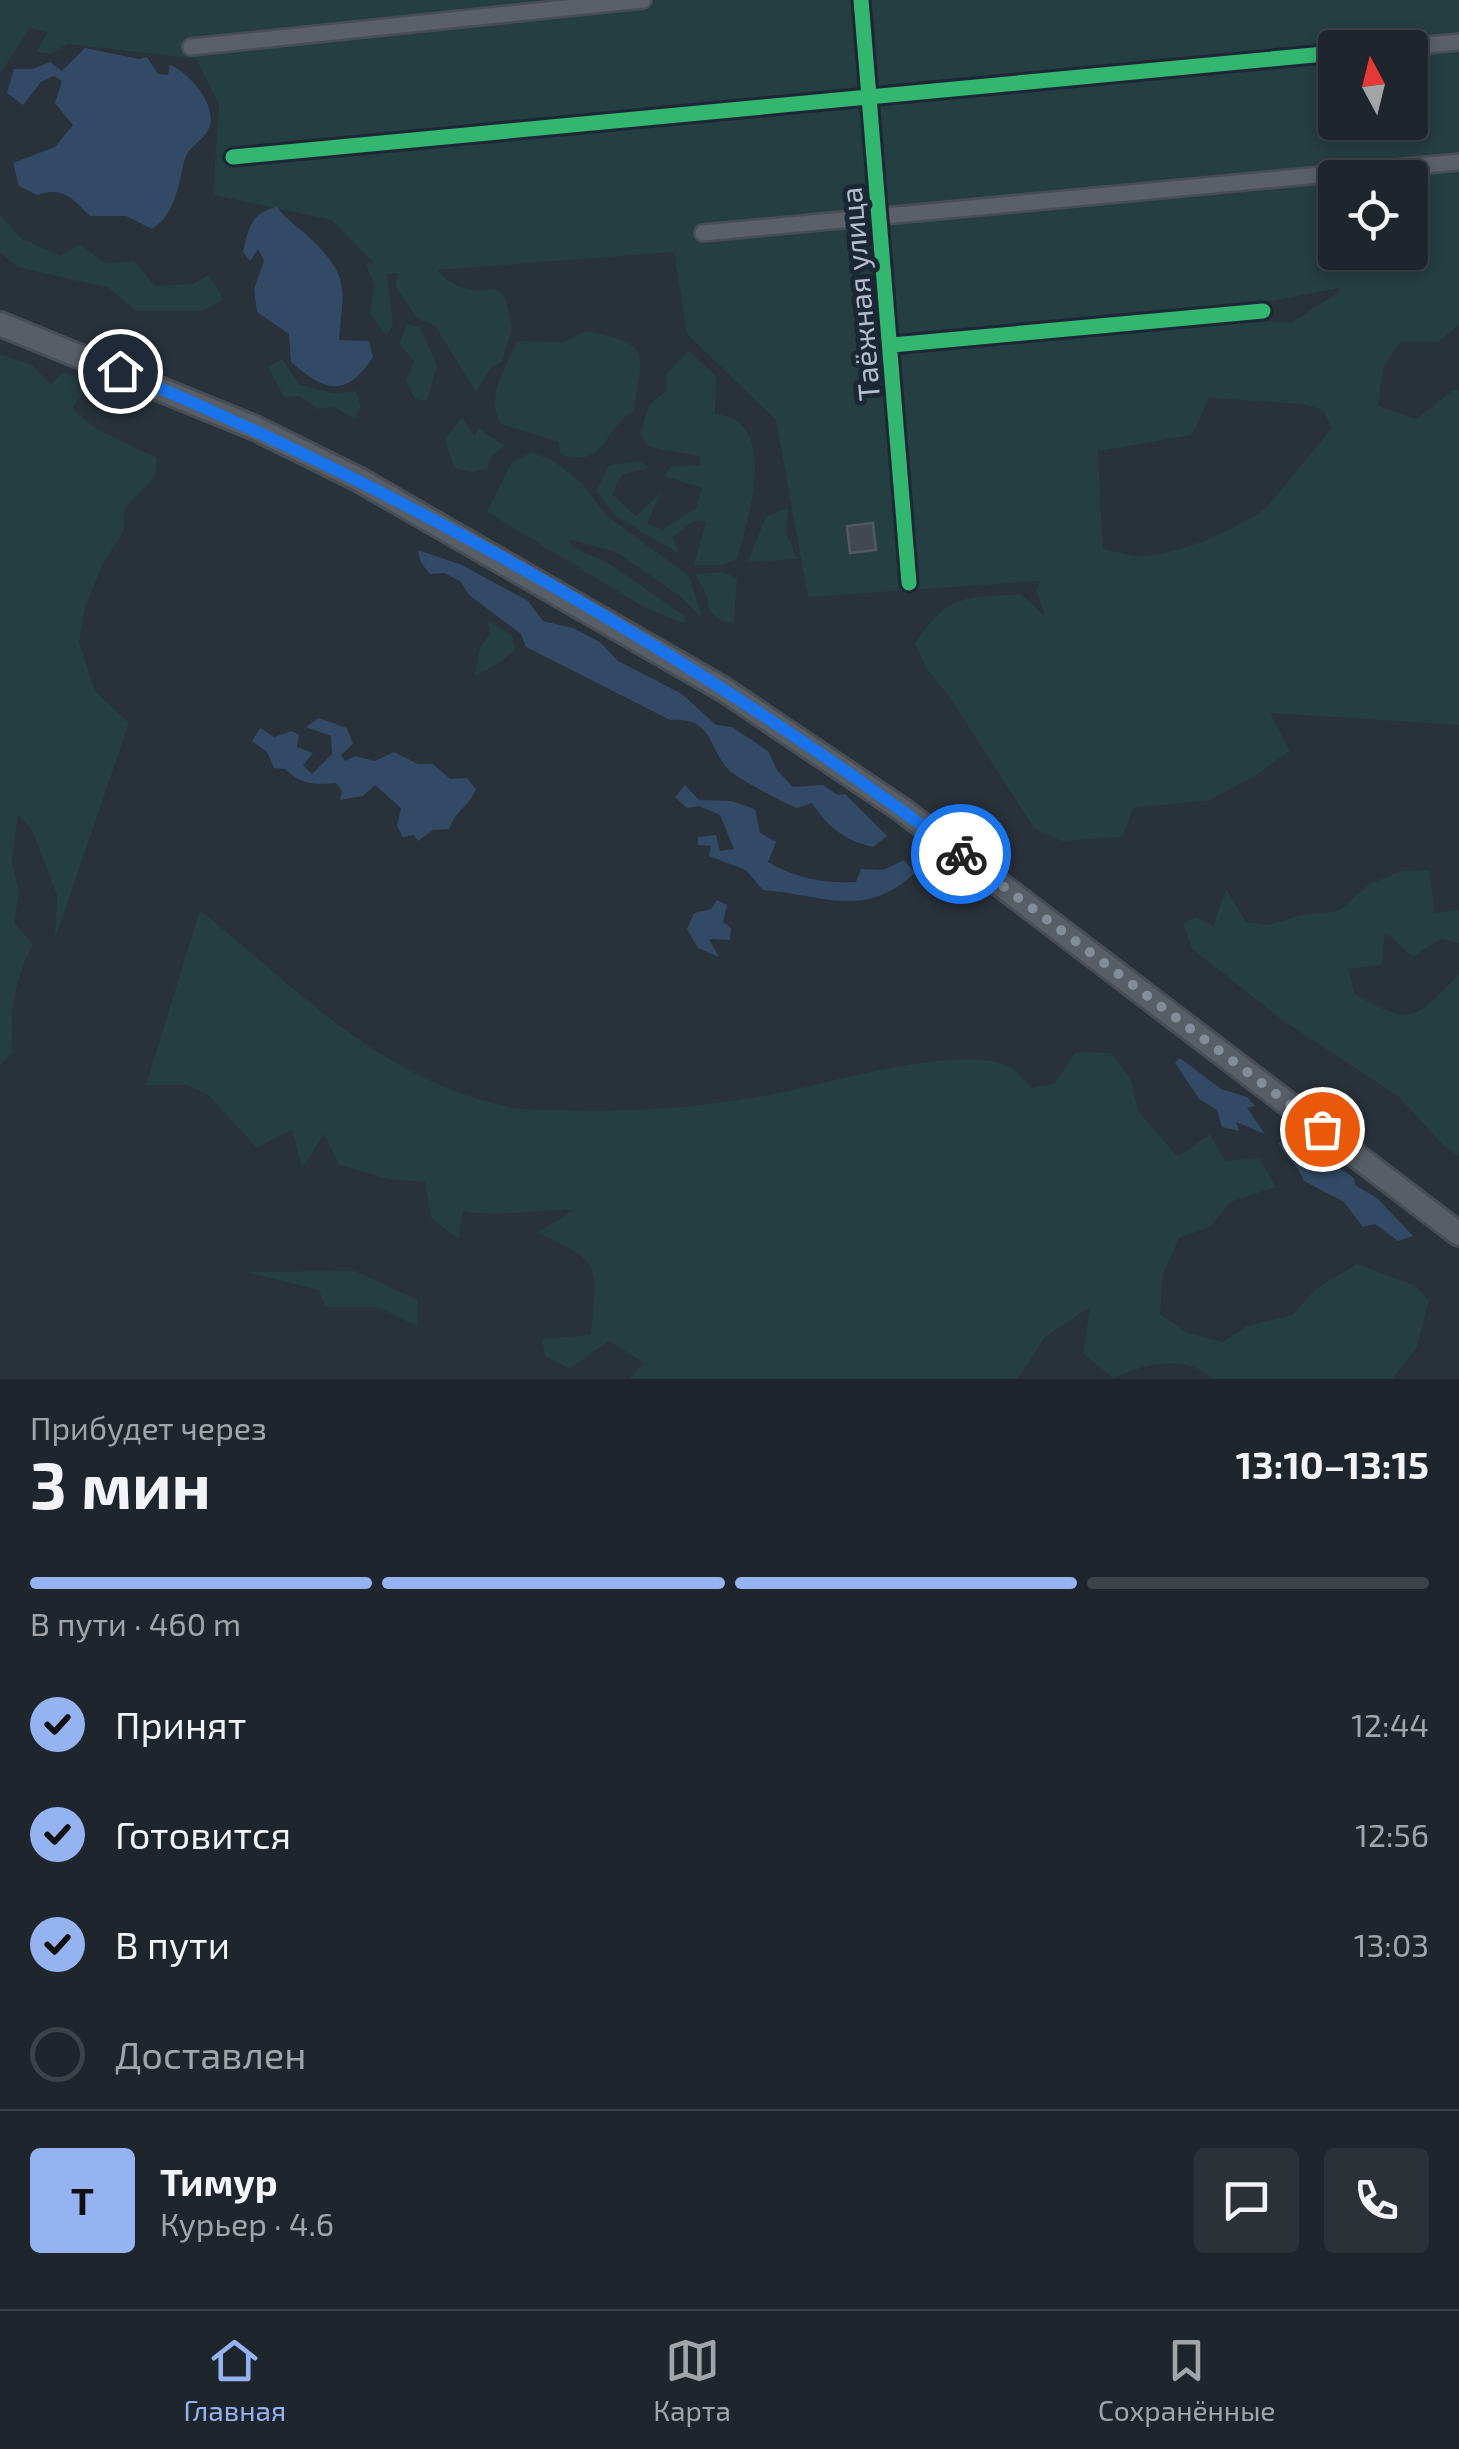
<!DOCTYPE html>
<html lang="ru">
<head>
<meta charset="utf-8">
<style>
  :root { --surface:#1f252c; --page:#2c3138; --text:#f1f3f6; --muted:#a1a5a9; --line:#3c4248; --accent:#95b2f1 }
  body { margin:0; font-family:"Exo 2",sans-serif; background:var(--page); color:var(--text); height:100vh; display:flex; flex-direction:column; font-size:38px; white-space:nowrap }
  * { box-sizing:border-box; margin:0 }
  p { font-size:32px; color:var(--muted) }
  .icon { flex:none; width:55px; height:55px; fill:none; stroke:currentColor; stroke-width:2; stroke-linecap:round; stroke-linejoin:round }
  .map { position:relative; height:1379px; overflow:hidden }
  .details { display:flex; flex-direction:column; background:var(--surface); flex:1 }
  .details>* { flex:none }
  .needle { width:65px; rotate:353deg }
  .buttons { position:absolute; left:1318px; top:30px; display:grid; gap:20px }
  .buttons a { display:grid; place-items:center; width:110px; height:110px; border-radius:10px; background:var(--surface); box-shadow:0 5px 15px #0003,0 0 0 2px var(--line); font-size:50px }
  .pin { position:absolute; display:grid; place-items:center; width:85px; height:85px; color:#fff; margin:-42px; border:5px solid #fff; border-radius:50%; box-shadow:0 2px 10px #0007 }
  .courier { position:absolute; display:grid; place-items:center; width:100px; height:100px; margin:-50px; border:8px solid #1a73e8; border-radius:50%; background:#fff; color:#222; box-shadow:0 2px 12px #0007 }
  .head em { font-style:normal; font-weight:700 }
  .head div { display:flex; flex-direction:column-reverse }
  .head { display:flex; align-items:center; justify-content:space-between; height:170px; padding:0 30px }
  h1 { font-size:65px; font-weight:700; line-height:75px }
  .bar { display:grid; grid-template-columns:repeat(4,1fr); gap:15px 10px; align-content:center; height:120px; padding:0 30px }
  .bar i { height:12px; border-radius:8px; background:var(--line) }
  .bar .current { background:var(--accent) }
  .bar p { grid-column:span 4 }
  .line { display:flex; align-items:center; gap:25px; padding:0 30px; border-top:2px solid var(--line) }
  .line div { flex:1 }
  .round { display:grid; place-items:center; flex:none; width:105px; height:105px; border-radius:10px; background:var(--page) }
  ol { padding:0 30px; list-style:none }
  li { display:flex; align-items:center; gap:30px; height:110px }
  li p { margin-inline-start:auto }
  li .icon { padding:10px; border-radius:50%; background:var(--accent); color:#111; stroke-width:4 }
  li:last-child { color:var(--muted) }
  li i { width:55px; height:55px; border:5px solid var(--line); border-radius:50% }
  .dock { display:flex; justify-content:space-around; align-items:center; height:140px; border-top:2px solid var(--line); background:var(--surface); font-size:28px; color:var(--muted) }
  .dock a { display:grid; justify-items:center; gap:5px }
  .dock .current { color:var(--accent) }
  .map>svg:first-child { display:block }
  .green { fill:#253e41; fill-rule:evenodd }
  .water { fill:#334a66 }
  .building { fill:#414850; stroke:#515862; stroke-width:2.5 }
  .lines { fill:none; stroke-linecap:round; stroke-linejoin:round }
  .minor-casing { stroke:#484d55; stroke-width:20 }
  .secondary-casing { stroke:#484d55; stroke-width:28 }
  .minor { stroke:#5a5f68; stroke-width:15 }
  .secondary { stroke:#585e66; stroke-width:22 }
  .cycleway-casing { stroke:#1c2736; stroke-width:21 }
  .cycleway { stroke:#33b770; stroke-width:15 }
  .done { stroke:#838c99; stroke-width:10; stroke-dasharray:0 18 }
  .route { stroke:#1a73e8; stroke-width:12 }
  .labels { text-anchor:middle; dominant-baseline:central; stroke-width:10; stroke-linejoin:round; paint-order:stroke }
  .street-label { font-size:30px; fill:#b3bdcc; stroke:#1c2736 }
</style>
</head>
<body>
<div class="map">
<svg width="1459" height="1379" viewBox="0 0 1459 1379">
  <rect width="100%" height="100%" fill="#29313a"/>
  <path class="green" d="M0 0H1459V325L1438 342H1400L1383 368 1378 406 1416 419 1453 390H1459V725L1270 713 1290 751 1259 773 1211 800 1133 808 1123 837 1061 841 1034 828 948 695 926 668 915 644C947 593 965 598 1021 594L1045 616 1036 589 1040 581 808 597 776 420 687 334 674 252 437 270C453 287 471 294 494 288L505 296 512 328 502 362 491 368 476 392 435 326 417 318 395 286 398 273 387 274 393 325 386 336 370 313 374 285 366 264 374 263 332 220 213 195 219 104 196 59 68 44 51 54 36 52 48 32 30 28 0 74ZM1335 48H1410V122H1335ZM1335 178H1410V252H1335ZM1339 288V292L1291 323 1242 319 1247 306ZM1209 398 1302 404 1323 410 1332 428 1266 508C1232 531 1182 554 1141 556 1129 556 1115 551 1103 549L1098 451 1192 435Z
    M0 215 21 238 61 256 80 244 105 263 134 261 155 286 192 284 209 275 224 300 201 311H136L109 288 17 267 0 252Z
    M407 324 420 327 437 365 427 401 415 399 406 381 414 361 399 344Z
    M586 331C654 344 642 352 634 411 599 431 610 468 560 455L559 442 501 424C485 396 505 368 517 341L563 342Z
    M689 351 716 376 715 414C782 420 747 521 737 559L723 565H694L706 522 695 521 673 537 679 554 617 517 596 491 609 465 639 461 649 468 623 474 612 494 636 516 661 492 647 524 663 529 696 508 702 488 664 476 672 466 700 465V456L648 447 640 434 649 405 667 390 666 374Z
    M0 354 32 365 51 385 63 372 155 412 83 392 72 409 98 430 157 458 155 477 126 506 123 533 103 563 85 608 79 642 95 691 129 723 55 939 57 895 31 828 18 815 12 861 19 893 14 923 33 944C14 980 10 1012 13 1052L0 1065Z
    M282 359 300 385 333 393 356 391 361 407 355 419 334 407 317 409 300 396 284 397 268 367Z
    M462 417 474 436 479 428 504 446 491 457 487 469 472 472 454 468 445 439Z
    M531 452 554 461 582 483 606 515 689 576 703 619 681 597 616 552 568 539 573 547 610 564 686 617 685 624 647 609 487 512 512 462Z
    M788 508 786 532 797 559 748 562 766 516Z
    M723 572 737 578 734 623 721 621 709 611 707 596 695 574Z
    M488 621 512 635 515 650 495 666 475 675 480 647 490 634Z
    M1429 870 1435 913 1459 910V943L1441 939 1413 957 1385 932 1382 965 1348 969 1355 994C1411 1027 1415 1020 1459 974V1156L1445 1147 1399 1097 1281 1019 1192 949 1183 923 1196 917 1213 926 1226 889 1246 922 1268 925 1301 915 1338 911 1370 884 1401 871Z
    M200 910C298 990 380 1079 509 1107 525 1111 544 1109 561 1110 641 1113 724 1106 802 1088 852 1076 955 1048 1004 1064 1014 1067 1024 1081 1032 1088L1054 1084 1076 1052 1111 1053 1131 1079 1138 1111 1178 1157 1210 1134 1225 1161 1259 1158 1276 1187 1230 1202 1210 1227 1179 1238 1163 1275 1160 1314 1188 1333 1223 1342 1247 1326 1292 1315 1317 1288 1357 1264 1414 1285 1429 1300 1417 1347 1392 1379H1213C1184 1354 1147 1363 1114 1378L1083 1354 1090 1307 1045 1337 1018 1379H629L644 1363 609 1341 569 1369 545 1356 542 1339 591 1335C596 1263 605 1265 538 1232L573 1210C535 1209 499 1218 463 1211L459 1240 431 1218 425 1182 388 1179 339 1165 324 1134 302 1169 292 1129 257 1148 207 1094 186 1085H146Z
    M355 1271 418 1300 417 1326 377 1307H325L319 1290 246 1272Z"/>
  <path class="water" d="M85 48 139 59 147 57 158 74 168 75 170 65C189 72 222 109 207 132 200 143 187 148 184 162 178 187 175 214 152 229L126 216H90C72 198 63 186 37 195L19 186 13 163 55 147 73 125 55 103 62 81 54 76 41 82 23 105 7 93 14 69H33L50 62 62 71Z
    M277 207C288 222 299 227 311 239 351 278 343 289 339 340L369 341 373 357C346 399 324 391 291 362L289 334 257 312 254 289 264 261 258 249 250 261 243 252C248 228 252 212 277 207Z
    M418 550 462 565 528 601 543 621 573 628 600 642 618 661 682 694 716 725 732 727 768 751 777 770 793 787 823 785 838 795 845 794 887 836 873 847C845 841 828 827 812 803L797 808C783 802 735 778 727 768 707 744 712 717 670 720L526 647 521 634 469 595 460 581 444 573 430 574 421 563Z
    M319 718 347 728 353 744 341 755 345 761 355 756 375 761 394 752 418 764H433L450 779 467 778 476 789C469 807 458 807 449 829L433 830 418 841 414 835 403 837 397 826 401 808 375 785 363 796 340 800 342 791 336 783C315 785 301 785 285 769L274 768 267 752 252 741 260 728 274 737 292 731 299 735 297 747 313 753 303 765 312 774 332 754 331 736 306 727Z
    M685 785 699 800 731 801 755 809 760 833 776 842 768 862C795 878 824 884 856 882L861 869 883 870 904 860 915 873C863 920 824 895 763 890L746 870 709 856 711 846 698 845V837L716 835 720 851 734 849 720 815 699 806 687 808 675 797Z
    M717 900 727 905 723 922 731 928 730 940 709 939 719 957 698 948 687 929 694 913 711 909Z
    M1180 1058 1221 1089 1247 1097 1255 1106 1247 1108 1265 1134 1236 1122 1239 1131 1222 1127 1217 1110 1199 1099 1175 1063Z
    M1284 1140 1299 1154 1332 1163 1354 1178 1355 1185 1378 1199 1413 1236 1398 1241 1375 1224 1363 1227 1344 1202 1304 1181C1299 1166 1286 1157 1278 1143Z"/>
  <path class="building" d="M873 523 876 550 850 553 847 526Z"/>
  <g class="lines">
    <defs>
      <path id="minor" d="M861 0 909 583
        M191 47 643 0
        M1398 48 1459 42
        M233 157 1335 53
        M703 233 1459 162
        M892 345 1263 311"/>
      <path id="secondary" d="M0 324 255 428 358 479 723 689 901 809 1459 1234"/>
    </defs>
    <use href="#minor" class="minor-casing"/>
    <use href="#secondary" class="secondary-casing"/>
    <use href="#minor" class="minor"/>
    <use href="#secondary" class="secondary"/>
    <defs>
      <path id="cycleway" d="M861 0 909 583
        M233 157 1335 53
        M892 345 1263 311"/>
    </defs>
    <use href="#cycleway" class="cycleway-casing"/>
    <use href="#cycleway" class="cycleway"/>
  </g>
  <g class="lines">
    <path class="done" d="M961 854 1322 1129"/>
    <path class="route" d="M120 371C417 496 702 661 961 854"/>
  </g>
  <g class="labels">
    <g class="street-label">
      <text transform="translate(859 294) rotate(-95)">Таёжная улица</text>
    </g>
  </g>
</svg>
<div class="buttons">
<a><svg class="needle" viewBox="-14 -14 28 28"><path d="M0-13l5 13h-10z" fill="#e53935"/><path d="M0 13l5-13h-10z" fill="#a1a5a9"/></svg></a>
<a><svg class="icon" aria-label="locate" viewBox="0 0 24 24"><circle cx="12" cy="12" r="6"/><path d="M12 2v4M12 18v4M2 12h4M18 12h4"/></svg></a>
</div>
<div class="pin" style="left:1322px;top:1129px;background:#ea580c"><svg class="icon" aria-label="bag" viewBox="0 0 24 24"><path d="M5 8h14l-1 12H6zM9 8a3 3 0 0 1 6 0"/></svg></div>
<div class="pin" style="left:120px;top:371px;background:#1f2937"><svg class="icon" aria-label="home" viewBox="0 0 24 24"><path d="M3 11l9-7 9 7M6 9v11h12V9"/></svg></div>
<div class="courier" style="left:961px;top:854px"><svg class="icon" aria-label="bike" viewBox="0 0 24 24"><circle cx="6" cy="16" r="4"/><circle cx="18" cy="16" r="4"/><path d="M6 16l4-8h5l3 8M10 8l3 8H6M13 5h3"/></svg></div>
</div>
<section class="details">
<div class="head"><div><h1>3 мин</h1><p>Прибудет через</p></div><em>13:10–13:15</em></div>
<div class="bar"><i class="current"></i><i class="current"></i><i class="current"></i><i></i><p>В пути · 460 m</p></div>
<ol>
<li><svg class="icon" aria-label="check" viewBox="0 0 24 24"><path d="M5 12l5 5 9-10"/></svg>Принят<p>12:44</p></li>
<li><svg class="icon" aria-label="check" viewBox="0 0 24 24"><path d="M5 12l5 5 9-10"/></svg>Готовится<p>12:56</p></li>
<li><svg class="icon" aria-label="check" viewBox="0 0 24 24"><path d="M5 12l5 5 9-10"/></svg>В пути<p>13:03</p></li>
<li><i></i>Доставлен</li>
</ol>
<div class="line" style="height:180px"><b class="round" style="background:var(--accent);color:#111">Т</b><div><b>Тимур</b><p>Курьер · 4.6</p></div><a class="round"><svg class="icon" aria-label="chat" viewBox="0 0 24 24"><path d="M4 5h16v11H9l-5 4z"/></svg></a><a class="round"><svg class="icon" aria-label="phone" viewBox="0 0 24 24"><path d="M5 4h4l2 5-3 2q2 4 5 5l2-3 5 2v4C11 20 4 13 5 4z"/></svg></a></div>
</section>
<nav class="dock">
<a class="current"><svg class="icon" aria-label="home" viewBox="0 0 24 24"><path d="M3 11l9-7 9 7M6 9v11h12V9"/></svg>Главная</a>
<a><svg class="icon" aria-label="map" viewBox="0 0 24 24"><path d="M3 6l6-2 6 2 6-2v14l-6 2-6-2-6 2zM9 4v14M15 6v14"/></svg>Карта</a>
<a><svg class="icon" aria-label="saved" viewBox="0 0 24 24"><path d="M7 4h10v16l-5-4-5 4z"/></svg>Сохранённые</a>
</nav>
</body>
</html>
